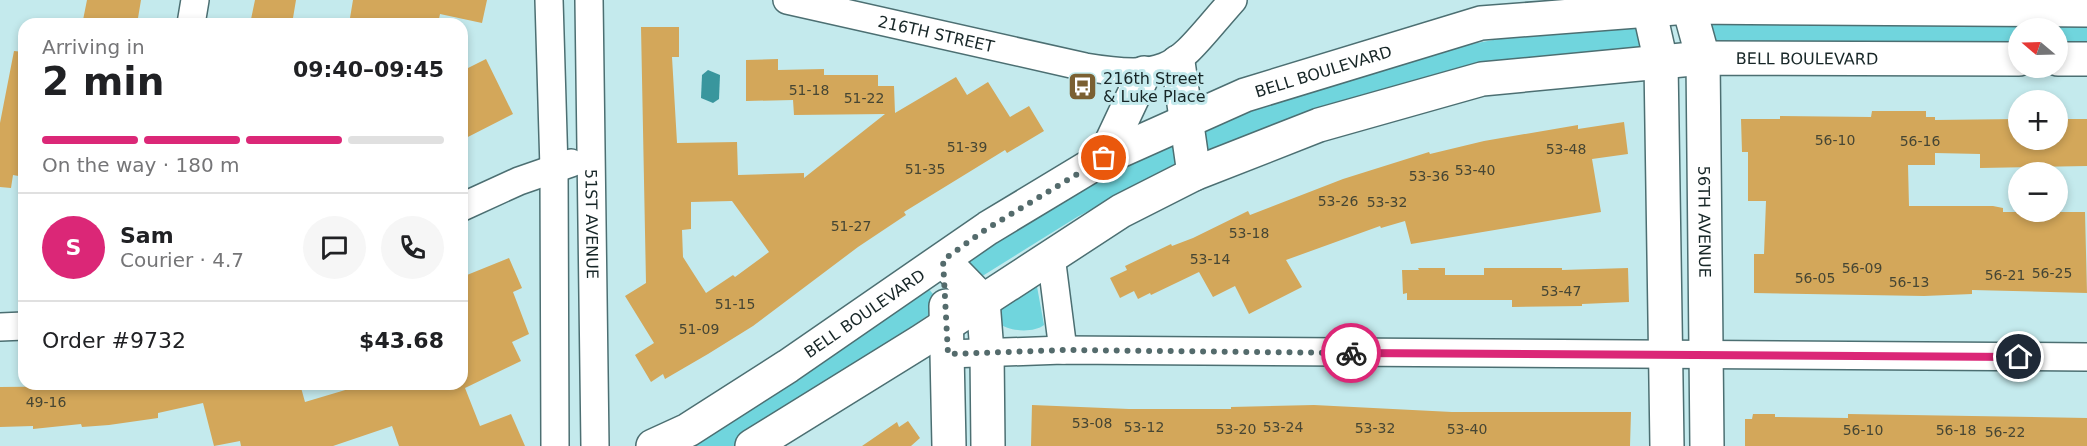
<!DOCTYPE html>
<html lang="en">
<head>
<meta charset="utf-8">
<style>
  :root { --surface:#fff; --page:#f6f6f6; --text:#202124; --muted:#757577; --line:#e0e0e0; --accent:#db2777 }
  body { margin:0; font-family:"DejaVu Sans",sans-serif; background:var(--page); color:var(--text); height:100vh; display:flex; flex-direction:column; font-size:22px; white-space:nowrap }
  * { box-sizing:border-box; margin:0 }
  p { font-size:20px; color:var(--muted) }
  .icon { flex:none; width:33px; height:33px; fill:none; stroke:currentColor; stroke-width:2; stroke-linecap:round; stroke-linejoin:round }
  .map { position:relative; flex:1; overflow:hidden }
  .panel { position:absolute; left:18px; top:18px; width:450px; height:372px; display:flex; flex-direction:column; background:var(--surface); border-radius:18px; box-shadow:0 3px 9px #0003 }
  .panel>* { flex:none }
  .needle { width:39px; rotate:289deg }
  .controls { position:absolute; left:2008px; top:18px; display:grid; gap:12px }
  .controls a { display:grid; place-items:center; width:60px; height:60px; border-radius:50%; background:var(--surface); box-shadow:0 3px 9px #0003; font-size:30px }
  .pin { position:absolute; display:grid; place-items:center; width:51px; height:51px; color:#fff; margin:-26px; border:3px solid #fff; border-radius:50%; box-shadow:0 2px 6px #0007 }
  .courier { position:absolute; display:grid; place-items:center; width:60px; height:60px; margin:-30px; border:4px solid #db2777; border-radius:50%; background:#fff; color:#222; box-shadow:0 2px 8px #0007 }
  .head em { font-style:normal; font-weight:600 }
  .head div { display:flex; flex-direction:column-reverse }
  .head { display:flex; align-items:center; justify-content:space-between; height:102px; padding:0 24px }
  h1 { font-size:39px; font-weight:600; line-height:45px }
  .bar { display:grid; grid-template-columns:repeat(4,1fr); gap:9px 6px; align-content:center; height:72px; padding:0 24px }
  .bar i { height:8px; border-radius:4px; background:var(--line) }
  .bar .on { background:var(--accent) }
  .bar p { grid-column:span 4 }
  .line { display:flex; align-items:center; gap:15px; padding:0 24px; border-top:2px solid var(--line) }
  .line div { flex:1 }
  .round { display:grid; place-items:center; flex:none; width:63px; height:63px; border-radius:32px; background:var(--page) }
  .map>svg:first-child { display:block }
  .green { fill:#70d5dd }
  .water { fill:#39969d }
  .building { fill:#d3a75a; fill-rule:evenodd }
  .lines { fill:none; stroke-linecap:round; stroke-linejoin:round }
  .minor-casing { stroke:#4c6f72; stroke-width:30 }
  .tertiary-casing { stroke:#4c6f72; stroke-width:36 }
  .minor { stroke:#fff; stroke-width:27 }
  .tertiary { stroke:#fff; stroke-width:33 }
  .done { stroke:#546b6c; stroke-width:6; stroke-dasharray:0 10.8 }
  .route { stroke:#db2777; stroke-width:8 }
  .labels { text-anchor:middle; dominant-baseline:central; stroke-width:6; stroke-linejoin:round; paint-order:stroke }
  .number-label { font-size:14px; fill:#464634 }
  .street-label { font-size:16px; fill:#172627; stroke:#c4eaed }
  .poi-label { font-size:16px; fill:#172627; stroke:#c4eaed; text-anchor:start }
</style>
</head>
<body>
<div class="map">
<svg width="2087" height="446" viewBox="0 0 2087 446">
  <rect width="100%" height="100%" fill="#c4eaed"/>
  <path class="green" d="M2087 19V47L2058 46V28H2019V46L1715 43 1707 21Z
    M1634 21 1643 43 1638 47 1494 67 1205 155 1199 134 1232 113 1451 48 1541 31Z
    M1173 141 1175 166 1077 217 976 280 958 264 1021 218Z
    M1036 281 1044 325C1034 333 1009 332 999 323L997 293Z
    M928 288 937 299 933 312 734 446H676Z"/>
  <path class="water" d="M708 70 720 75 719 99 713 103 701 98 702 75Z"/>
  <path class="building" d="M87 0H141L137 24H108L83 20Z
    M255 0H296L292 24H250Z
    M353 0H487L482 23 440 14 438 24H349Z
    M641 27H679V57H672L677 143 737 142 738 175 804 173V178L885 114 794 115 793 100 746 101V60L778 59V70L824 69V75H878V86H894L895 113 956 77 967 95 988 82 1010 117 1029 106 1044 131 1007 153 1005 150 904 212 906 215 858 247 753 326 708 354 665 379 663 374 651 382 635 355 654 343 625 296 646 283ZM732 201 769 252 735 277 733 275 706 293 683 257 682 230 691 229V202Z
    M14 51 24 52V111L20 135 24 136V177L13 175 11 188 0 187V123Z
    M486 59 513 114 462 140V71Z
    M1872 111H1926V117H1935V120L2019 119V140H2058V119H2087V166L1980 168V154L1935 153V165H1908L1909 206H1993L2003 208V212H2085L2087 293 1972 290V294L1924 296 1754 293V254H1764L1766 201H1748V152H1742L1741 119H1780V116L1871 117Z
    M1624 122 1628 154 1592 159 1601 212 1411 244 1405 221 1381 228 1380 226 1286 260 1302 287 1249 314 1235 286 1213 297 1199 272 1151 295 1150 293 1138 299 1134 291 1120 298 1110 278 1127 270 1125 266 1171 244 1172 246 1193 238 1248 211 1250 215 1343 179 1429 152 1430 154 1484 141 1578 125V129Z
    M509 258 522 288 513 292 529 334 512 342 521 361 465 388 480 426 511 414 525 446H399L392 426 333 446H241L240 441 214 446 203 403 158 413V418L109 425 82 427 81 424 33 429V426L0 427V387L300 384 305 402 352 388 351 384H462V277Z
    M1418 268H1445V275H1484V268H1562V270L1628 268 1629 302 1582 304V306L1512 307V300H1407V293L1403 294 1402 270H1419Z
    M1032 405 1129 409H1231V407L1314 405 1452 412H1631L1630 446H1031Z
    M1753 414H1775V417L1848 418V414L2087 418V446H1745V419H1752Z
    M908 421 920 438 911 446H862L897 422 899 427Z"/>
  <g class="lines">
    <defs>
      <g id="minor">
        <path d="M549 0 554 169 555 446"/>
        <path id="s1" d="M589 0 595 446"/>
        <path id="s2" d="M787 0 1085 67C1176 82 1176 64 1233 0"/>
        <path d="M191 24 195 0"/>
        <path d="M462 207 519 181 571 163"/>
        <path d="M1051 256 1063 350"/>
        <path d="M0 327 24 326"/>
        <path d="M948 354 1063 350 2087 357"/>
      </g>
      <g id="tertiary">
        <path d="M1647 0 1661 62 1667 446"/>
        <path id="s3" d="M1687 0 1703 58 1707 446"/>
        <path d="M2058 59H2087"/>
        <path d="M1178 62 1194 174"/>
        <path d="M1104 158 1144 73"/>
        <path d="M943 260 983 301 987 352 988 446"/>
        <path d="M946 306 949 446"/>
        <path id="s4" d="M653 446 688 430 788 366 988 228 1104 158 1245 95 1481 23 1688 7 2087 10"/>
        <path id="s5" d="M752 446 920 342 1121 211 1194 174 1319 125 1482 79 1703 58 2019 59"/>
      </g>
    </defs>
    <use href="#minor" class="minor-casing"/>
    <use href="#tertiary" class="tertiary-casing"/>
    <use href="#minor" class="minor"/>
    <use href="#tertiary" class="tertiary"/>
  </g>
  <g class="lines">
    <path class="done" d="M1104 158 988 228 943 260 948 354 1063 350 1351 353"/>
    <path class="route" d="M1351 353 2019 357"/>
  </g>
  <defs>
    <symbol id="bus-square" viewBox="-11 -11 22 22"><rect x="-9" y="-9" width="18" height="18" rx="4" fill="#7b6032" stroke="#c4eaed"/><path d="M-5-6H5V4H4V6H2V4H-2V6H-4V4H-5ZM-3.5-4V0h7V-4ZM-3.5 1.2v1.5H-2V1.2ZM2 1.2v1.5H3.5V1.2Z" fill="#fff"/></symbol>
  </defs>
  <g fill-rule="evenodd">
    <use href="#bus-square" x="1066" y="70" width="33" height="33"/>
  </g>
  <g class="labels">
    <g class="number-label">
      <text x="809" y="90">51-18</text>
      <text x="864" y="98">51-22</text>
      <text x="1835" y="140">56-10</text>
      <text x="1920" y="141">56-16</text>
      <text x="967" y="147">51-39</text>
      <text x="1566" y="149">53-48</text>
      <text x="925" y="169">51-35</text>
      <text x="1475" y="170">53-40</text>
      <text x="1429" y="176">53-36</text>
      <text x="1338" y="201">53-26</text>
      <text x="1387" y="202">53-32</text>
      <text x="851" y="226">51-27</text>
      <text x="1249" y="233">53-18</text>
      <text x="1210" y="259">53-14</text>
      <text x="1862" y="268">56-09</text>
      <text x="2052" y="273">56-25</text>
      <text x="2005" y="275">56-21</text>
      <text x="1815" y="278">56-05</text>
      <text x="1909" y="282">56-13</text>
      <text x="1561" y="291">53-47</text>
      <text x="735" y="304">51-15</text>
      <text x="699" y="329">51-09</text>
      <text x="46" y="402">49-16</text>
      <text x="1092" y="423">53-08</text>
      <text x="1144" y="427">53-12</text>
      <text x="1283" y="427">53-24</text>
      <text x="1375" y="428">53-32</text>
      <text x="1236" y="429">53-20</text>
      <text x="1467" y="429">53-40</text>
      <text x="1863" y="430">56-10</text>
      <text x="1956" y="430">56-18</text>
      <text x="2005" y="432">56-22</text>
    </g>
    <g class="street-label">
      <text stroke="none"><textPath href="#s2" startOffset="153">216TH STREET</textPath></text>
      <text stroke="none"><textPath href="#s5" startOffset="1149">BELL BOULEVARD</textPath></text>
      <text stroke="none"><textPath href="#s4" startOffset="772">BELL BOULEVARD</textPath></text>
      <text stroke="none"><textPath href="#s3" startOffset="224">56TH AVENUE</textPath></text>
      <text stroke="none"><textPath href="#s1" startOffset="224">51ST AVENUE</textPath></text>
      <text stroke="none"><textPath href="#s4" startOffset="250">BELL BOULEVARD</textPath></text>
    </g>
    <g class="poi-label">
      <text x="1103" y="78">216th Street<tspan x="1103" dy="18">&amp; Luke Place</tspan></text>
    </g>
  </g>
</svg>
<div class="controls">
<a><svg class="needle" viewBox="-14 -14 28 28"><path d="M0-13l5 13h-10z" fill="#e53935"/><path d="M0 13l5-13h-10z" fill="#757577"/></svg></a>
<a>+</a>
<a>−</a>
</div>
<div class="pin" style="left:1104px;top:158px;background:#ea580c"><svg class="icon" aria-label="bag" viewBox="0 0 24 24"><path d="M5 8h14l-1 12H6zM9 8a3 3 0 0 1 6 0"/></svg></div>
<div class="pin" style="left:2019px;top:357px;background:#1f2937"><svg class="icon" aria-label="home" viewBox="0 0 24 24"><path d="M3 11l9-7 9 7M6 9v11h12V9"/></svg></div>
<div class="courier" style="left:1351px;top:353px"><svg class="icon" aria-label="bike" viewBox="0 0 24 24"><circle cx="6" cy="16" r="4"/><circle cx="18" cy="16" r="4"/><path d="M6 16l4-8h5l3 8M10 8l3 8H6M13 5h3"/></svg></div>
<section class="panel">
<div class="head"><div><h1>2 min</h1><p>Arriving in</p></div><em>09:40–09:45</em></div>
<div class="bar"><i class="on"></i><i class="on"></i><i class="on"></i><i></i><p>On the way · 180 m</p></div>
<div class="line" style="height:108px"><b class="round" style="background:var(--accent);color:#fff">S</b><div><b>Sam</b><p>Courier · 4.7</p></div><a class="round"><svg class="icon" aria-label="chat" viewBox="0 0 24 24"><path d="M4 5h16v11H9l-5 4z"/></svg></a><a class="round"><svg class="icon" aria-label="phone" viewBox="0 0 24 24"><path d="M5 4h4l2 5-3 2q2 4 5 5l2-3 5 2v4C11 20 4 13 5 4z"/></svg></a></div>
<div class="line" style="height:78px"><div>Order #9732</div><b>$43.68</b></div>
</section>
</div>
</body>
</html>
